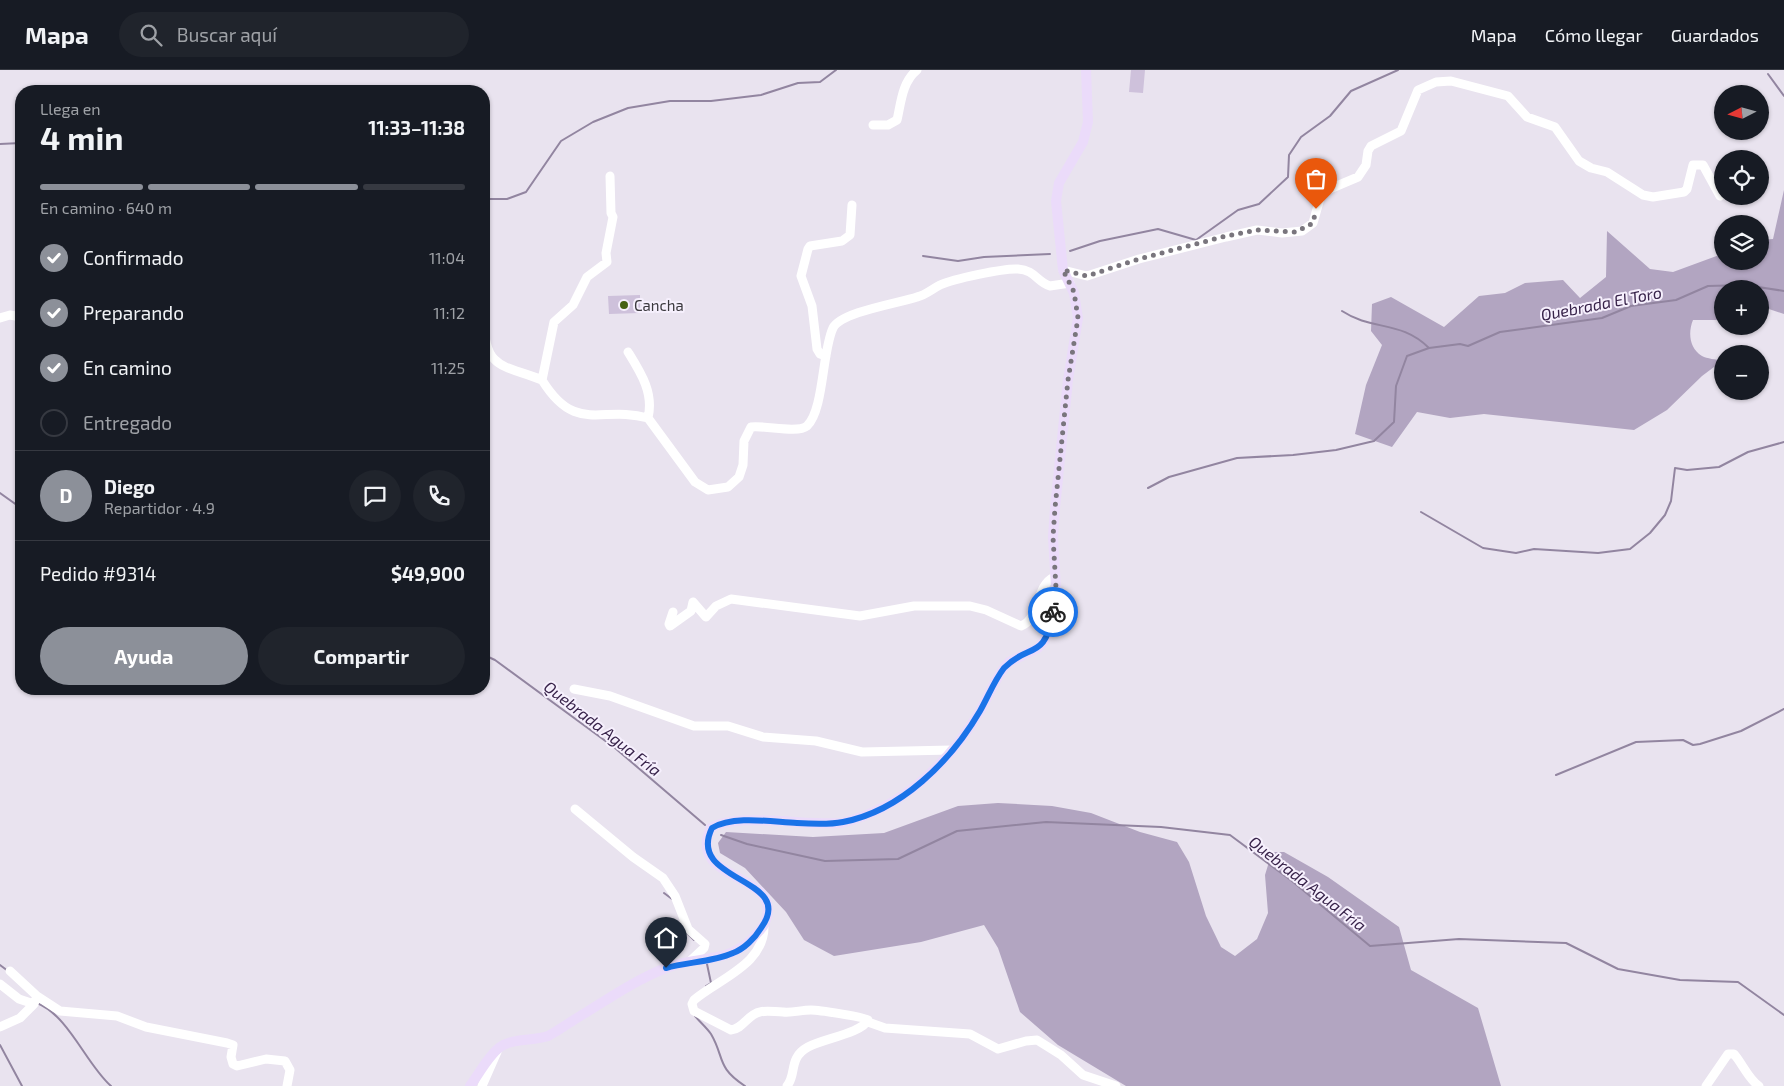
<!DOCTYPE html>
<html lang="es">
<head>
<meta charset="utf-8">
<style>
  :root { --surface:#171b24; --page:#20242c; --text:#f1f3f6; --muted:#9ea1a6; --line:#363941; --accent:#8c9099 }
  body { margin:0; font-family:"Exo 2",sans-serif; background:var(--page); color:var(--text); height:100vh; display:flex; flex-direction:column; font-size:19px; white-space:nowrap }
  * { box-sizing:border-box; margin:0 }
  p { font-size:16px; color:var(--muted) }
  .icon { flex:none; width:28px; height:28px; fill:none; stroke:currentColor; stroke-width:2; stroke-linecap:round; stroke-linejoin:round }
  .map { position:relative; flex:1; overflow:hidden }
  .sheet { position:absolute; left:15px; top:15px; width:475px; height:610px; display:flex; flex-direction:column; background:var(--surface); border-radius:20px; box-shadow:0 1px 4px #0004 }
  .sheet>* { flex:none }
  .needle { width:32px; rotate:264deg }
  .buttons { position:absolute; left:1714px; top:15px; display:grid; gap:10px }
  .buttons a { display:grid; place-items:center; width:55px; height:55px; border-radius:50%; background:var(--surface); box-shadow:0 1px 4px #0004; font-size:25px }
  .pin { position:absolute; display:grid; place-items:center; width:42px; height:42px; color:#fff; margin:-51px -21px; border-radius:50% 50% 50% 0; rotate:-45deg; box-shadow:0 0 5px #0007 }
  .pin .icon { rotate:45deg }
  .courier { position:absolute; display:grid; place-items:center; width:50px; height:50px; margin:-25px; border:4px solid #1a73e8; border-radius:50%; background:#fff; color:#222; box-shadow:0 1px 6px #0007 }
  .headline em { font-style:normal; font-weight:700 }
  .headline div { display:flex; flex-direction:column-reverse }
  .headline { display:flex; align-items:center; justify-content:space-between; height:85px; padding:0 25px }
  h1 { font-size:32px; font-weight:700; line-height:38px }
  .bar { display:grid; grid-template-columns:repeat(4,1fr); gap:8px 5px; align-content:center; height:60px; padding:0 25px }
  .bar i { height:6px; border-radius:4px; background:var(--line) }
  .bar .on { background:var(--accent) }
  .bar p { grid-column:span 4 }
  .line { display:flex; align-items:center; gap:12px; padding:0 25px; border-top:1px solid var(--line) }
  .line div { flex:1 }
  .round { display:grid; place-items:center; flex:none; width:52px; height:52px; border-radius:26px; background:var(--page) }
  ol { padding:0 25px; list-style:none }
  li { display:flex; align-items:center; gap:15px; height:55px }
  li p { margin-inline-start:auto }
  li .icon { padding:5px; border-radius:50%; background:var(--accent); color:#fff; stroke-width:4 }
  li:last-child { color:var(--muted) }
  li i { width:28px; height:28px; border:2px solid var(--line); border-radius:50% }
  .action { display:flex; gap:10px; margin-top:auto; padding:10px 25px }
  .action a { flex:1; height:58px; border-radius:30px; background:var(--accent); color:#fff; font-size:20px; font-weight:700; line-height:58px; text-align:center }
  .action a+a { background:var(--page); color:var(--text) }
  header { display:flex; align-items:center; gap:30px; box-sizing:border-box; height:70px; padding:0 25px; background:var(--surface); border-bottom:1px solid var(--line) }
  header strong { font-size:24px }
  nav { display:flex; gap:28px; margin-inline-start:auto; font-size:18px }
  .search { width:350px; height:45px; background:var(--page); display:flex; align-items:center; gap:12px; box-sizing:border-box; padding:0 18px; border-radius:28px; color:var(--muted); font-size:19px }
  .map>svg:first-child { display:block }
  .green { fill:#cec1db }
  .forest { fill:#b2a5c1 }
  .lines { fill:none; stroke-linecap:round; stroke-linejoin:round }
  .stream { stroke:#9285a0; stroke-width:2 }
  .minor { stroke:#fff; stroke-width:9 }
  .major { stroke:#ebdbfa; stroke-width:10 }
  .done { stroke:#79757d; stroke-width:5; stroke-dasharray:0 9 }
  .route { stroke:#1a73e8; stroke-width:6 }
  .poi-dot { fill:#466213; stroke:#f6f0fd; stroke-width:2 }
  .labels { text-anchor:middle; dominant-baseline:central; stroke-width:4; stroke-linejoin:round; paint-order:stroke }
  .poi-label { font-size:15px; fill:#3c3a3f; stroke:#f6f0fd; text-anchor:start }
  .water-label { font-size:16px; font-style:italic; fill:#38234a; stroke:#f6f0fd }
</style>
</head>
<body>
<header>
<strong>Mapa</strong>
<div class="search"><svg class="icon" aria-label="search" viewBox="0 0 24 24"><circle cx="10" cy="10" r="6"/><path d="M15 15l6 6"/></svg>Buscar aquí</div>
<nav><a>Mapa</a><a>Cómo llegar</a><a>Guardados</a></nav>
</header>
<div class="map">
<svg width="1784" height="1016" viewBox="0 0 1784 1016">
  <rect width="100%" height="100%" fill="#e9e3ef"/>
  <path class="green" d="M1131 0H1145L1143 23 1129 22Z
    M640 225V243L609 244 608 226Z"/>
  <path class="forest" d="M1784 120V244L1760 236V219H1722V254L1718 250H1693C1688 262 1689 278 1702 286 1707 289 1716 289 1722 291L1702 306 1667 340 1634 360 1484 344 1450 348 1417 342 1392 377 1355 364 1366 315 1382 275 1371 261 1372 234 1391 227 1444 257 1479 226 1505 223 1525 213 1563 210 1580 228 1606 207 1607 161 1650 199 1673 202 1722 184V191H1760V170L1773 169Z
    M998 733 1052 736 1091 743 1140 762 1177 772 1189 792 1206 846 1221 877 1235 886 1257 869 1268 843 1265 805 1272 782H1284L1328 807 1399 857 1411 900 1478 938 1501 1016H1126L1058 975 1020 942 998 878 984 855 921 872 834 886 804 870 786 842 745 798 720 783 718 773 726 762 813 767 884 763 958 736Z"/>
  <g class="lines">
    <path class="stream" d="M1768 4 1784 26
      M0 74 21 73
      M484 129H507L526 122 561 71 593 52 628 38 670 31H711L761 25 798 13 820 12 836 0
      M1070 181 1100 171 1158 159 1196 170 1238 140 1259 134 1288 107 1289 85 1301 67 1330 46 1351 21 1398 0
      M923 186 958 191 984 187 1050 184
      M1342 241C1372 261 1401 250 1429 278L1460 274 1468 276 1500 262 1602 248 1631 236 1676 230 1708 216 1745 215 1784 221
      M1148 418 1169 407 1237 388 1293 385 1336 380 1374 371 1394 352 1396 316 1407 286 1429 278
      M0 423 21 438
      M1421 442 1483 478 1516 483 1534 479 1598 483 1630 479 1650 463 1665 445 1671 431 1675 398 1687 400 1719 397 1748 382 1784 372
      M484 585 495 590 615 678 705 755
      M1556 705 1636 672 1683 670 1693 675 1700 674 1741 661 1784 639
      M721 765 747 774 825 791 898 789 957 761 1046 752 1161 757 1230 765 1292 811 1370 876 1459 869 1566 873 1618 899 1680 910 1738 912 1784 945
      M664 823 672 829
      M687 863 694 870
      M0 895 8 901
      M706 916 711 913 707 894
      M37 933C69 946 86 994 111 1016
      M695 946C700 952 707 958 711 964 725 988 716 997 745 1016
      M0 975 22 1016"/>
    <path class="minor" d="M873 55H888L897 50C901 33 902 12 917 0
      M1063 200 1087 206 1139 189 1226 167 1257 160 1282 163 1302 161 1313 153 1321 125 1325 121 1358 107 1366 95 1368 81 1371 76 1401 61 1418 20 1436 12 1451 11 1508 26 1527 47 1555 57 1579 91 1591 98 1607 102 1643 125 1653 127 1684 122 1687 119 1693 95H1703L1720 126
      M0 248 10 245 21 247
      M484 253C485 301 506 295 542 310 576 365 601 335 648 348L695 412 708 420 728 417 739 407 743 395 744 371 751 357C766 355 797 364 807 356 824 340 822 281 833 258 841 242 899 233 917 227 926 225 932 219 940 215 953 209 1004 198 1018 199 1035 200 1037 212 1050 216L1070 213
      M628 282C641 303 654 323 648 348
      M826 286 820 284 817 279 812 236 801 206 808 179 810 176 842 171 850 165 852 135
      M542 310 554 252 573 235 587 207 607 192 606 183 613 147 611 143 610 106
      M673 542 669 554 670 556 691 541 693 532 706 547 716 536 731 529 860 546 914 536H970L986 540 1021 556C1041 548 1035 516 1054 507
      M574 619 610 626 694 656H728L763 667 816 671 862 682 951 680
      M575 739 633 787 663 808 675 826 688 859 705 874 704 878 689 892
      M764 854C766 894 720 908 694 930L692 934 694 941 731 960C743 959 748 944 760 942 767 940 775 942 783 942 793 943 801 940 811 940 818 940 865 947 868 950 862 963 822 969 808 977 788 988 797 1004 787 1016
      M10 901 37 926
      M0 914 19 929 34 934 37 926 60 941 117 946 146 957 227 973 233 975 231 987 233 994 237 996 266 989 285 991 290 1000 287 1016
      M868 952 885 958 970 964 998 979 1026 971 1037 970 1061 985 1083 1005 1116 1016
      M0 957 20 948 34 934
      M482 1016 497 982
      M1706 1016 1728 984H1734C1742 993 1749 1010 1759 1016"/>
    <path class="major" d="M470 1016C479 1004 488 986 500 977 513 968 533 971 548 966 558 961 567 954 577 948 605 931 635 910 666 898 698 885 726 895 753 868 757 863 762 859 765 853 786 801 685 813 711 758 738 742 807 756 841 753 901 739 949 693 980 641 988 627 994 611 1004 598L1009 592 1038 578 1045 570 1053 544 1056 518 1053 467 1055 438 1068 310 1078 248 1074 223 1063 200 1056 131 1059 113 1083 72 1088 52 1086 0"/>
  </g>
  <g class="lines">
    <path class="done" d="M1053 542 1056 518 1053 467 1055 438 1068 310 1078 248 1074 222 1063 200 1087 206 1139 189 1226 166 1257 160 1296 162 1313 153 1316 139"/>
    <path class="route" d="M666 898C687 892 713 892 733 883 744 879 755 868 761 858 798 807 685 813 712 758 734 745 772 752 797 753 812 754 828 755 843 752 901 741 951 691 980 641 988 627 994 611 1004 598 1029 572 1045 592 1053 542"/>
  </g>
  <circle class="poi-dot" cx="624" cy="235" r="5"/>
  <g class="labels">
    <g class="poi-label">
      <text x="634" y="235">Cancha</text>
    </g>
    <g class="water-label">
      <text transform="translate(1601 233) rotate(-11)">Quebrada El Toro</text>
      <text transform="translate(603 658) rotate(38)">Quebrada Agua Fría</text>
      <text transform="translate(1308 813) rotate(38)">Quebrada Agua Fría</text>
    </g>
  </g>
</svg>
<div class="buttons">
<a><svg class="needle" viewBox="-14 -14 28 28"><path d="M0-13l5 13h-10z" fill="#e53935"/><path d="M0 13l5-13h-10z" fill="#9ea1a6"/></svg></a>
<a><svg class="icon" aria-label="locate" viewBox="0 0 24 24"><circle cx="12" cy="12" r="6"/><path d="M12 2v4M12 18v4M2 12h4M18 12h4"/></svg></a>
<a><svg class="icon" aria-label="layers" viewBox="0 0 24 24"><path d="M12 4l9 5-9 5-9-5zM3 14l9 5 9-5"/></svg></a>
<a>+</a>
<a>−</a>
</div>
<div class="pin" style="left:1316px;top:139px;background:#ea580c"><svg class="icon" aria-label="bag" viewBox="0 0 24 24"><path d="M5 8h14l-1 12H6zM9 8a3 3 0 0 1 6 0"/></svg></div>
<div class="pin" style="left:666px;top:898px;background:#1f2937"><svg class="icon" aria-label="home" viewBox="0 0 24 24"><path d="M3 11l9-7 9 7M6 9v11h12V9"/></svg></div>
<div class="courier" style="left:1053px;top:542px"><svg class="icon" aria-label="bike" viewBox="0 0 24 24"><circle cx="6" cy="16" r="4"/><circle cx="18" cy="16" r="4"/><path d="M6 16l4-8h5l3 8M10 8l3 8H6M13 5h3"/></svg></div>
<section class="sheet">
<div class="headline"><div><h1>4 min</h1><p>Llega en</p></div><em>11:33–11:38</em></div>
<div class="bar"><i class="on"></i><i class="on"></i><i class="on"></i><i></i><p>En camino · 640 m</p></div>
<ol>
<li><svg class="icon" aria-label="check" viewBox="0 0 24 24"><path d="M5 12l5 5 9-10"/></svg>Confirmado<p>11:04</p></li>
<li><svg class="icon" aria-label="check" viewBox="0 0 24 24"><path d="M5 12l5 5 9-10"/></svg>Preparando<p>11:12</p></li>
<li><svg class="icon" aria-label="check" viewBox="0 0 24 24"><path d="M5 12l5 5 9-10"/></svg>En camino<p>11:25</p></li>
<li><i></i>Entregado</li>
</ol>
<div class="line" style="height:90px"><b class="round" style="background:var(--accent);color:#fff">D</b><div><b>Diego</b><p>Repartidor · 4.9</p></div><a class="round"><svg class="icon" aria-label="chat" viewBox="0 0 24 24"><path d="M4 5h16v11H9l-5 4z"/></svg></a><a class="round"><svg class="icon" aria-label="phone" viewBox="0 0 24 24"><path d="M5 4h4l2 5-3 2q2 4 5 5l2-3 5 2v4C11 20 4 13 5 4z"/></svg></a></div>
<div class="line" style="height:65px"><div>Pedido #9314</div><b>$49,900</b></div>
<div class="action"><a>Ayuda</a><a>Compartir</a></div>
</section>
</div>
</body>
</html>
